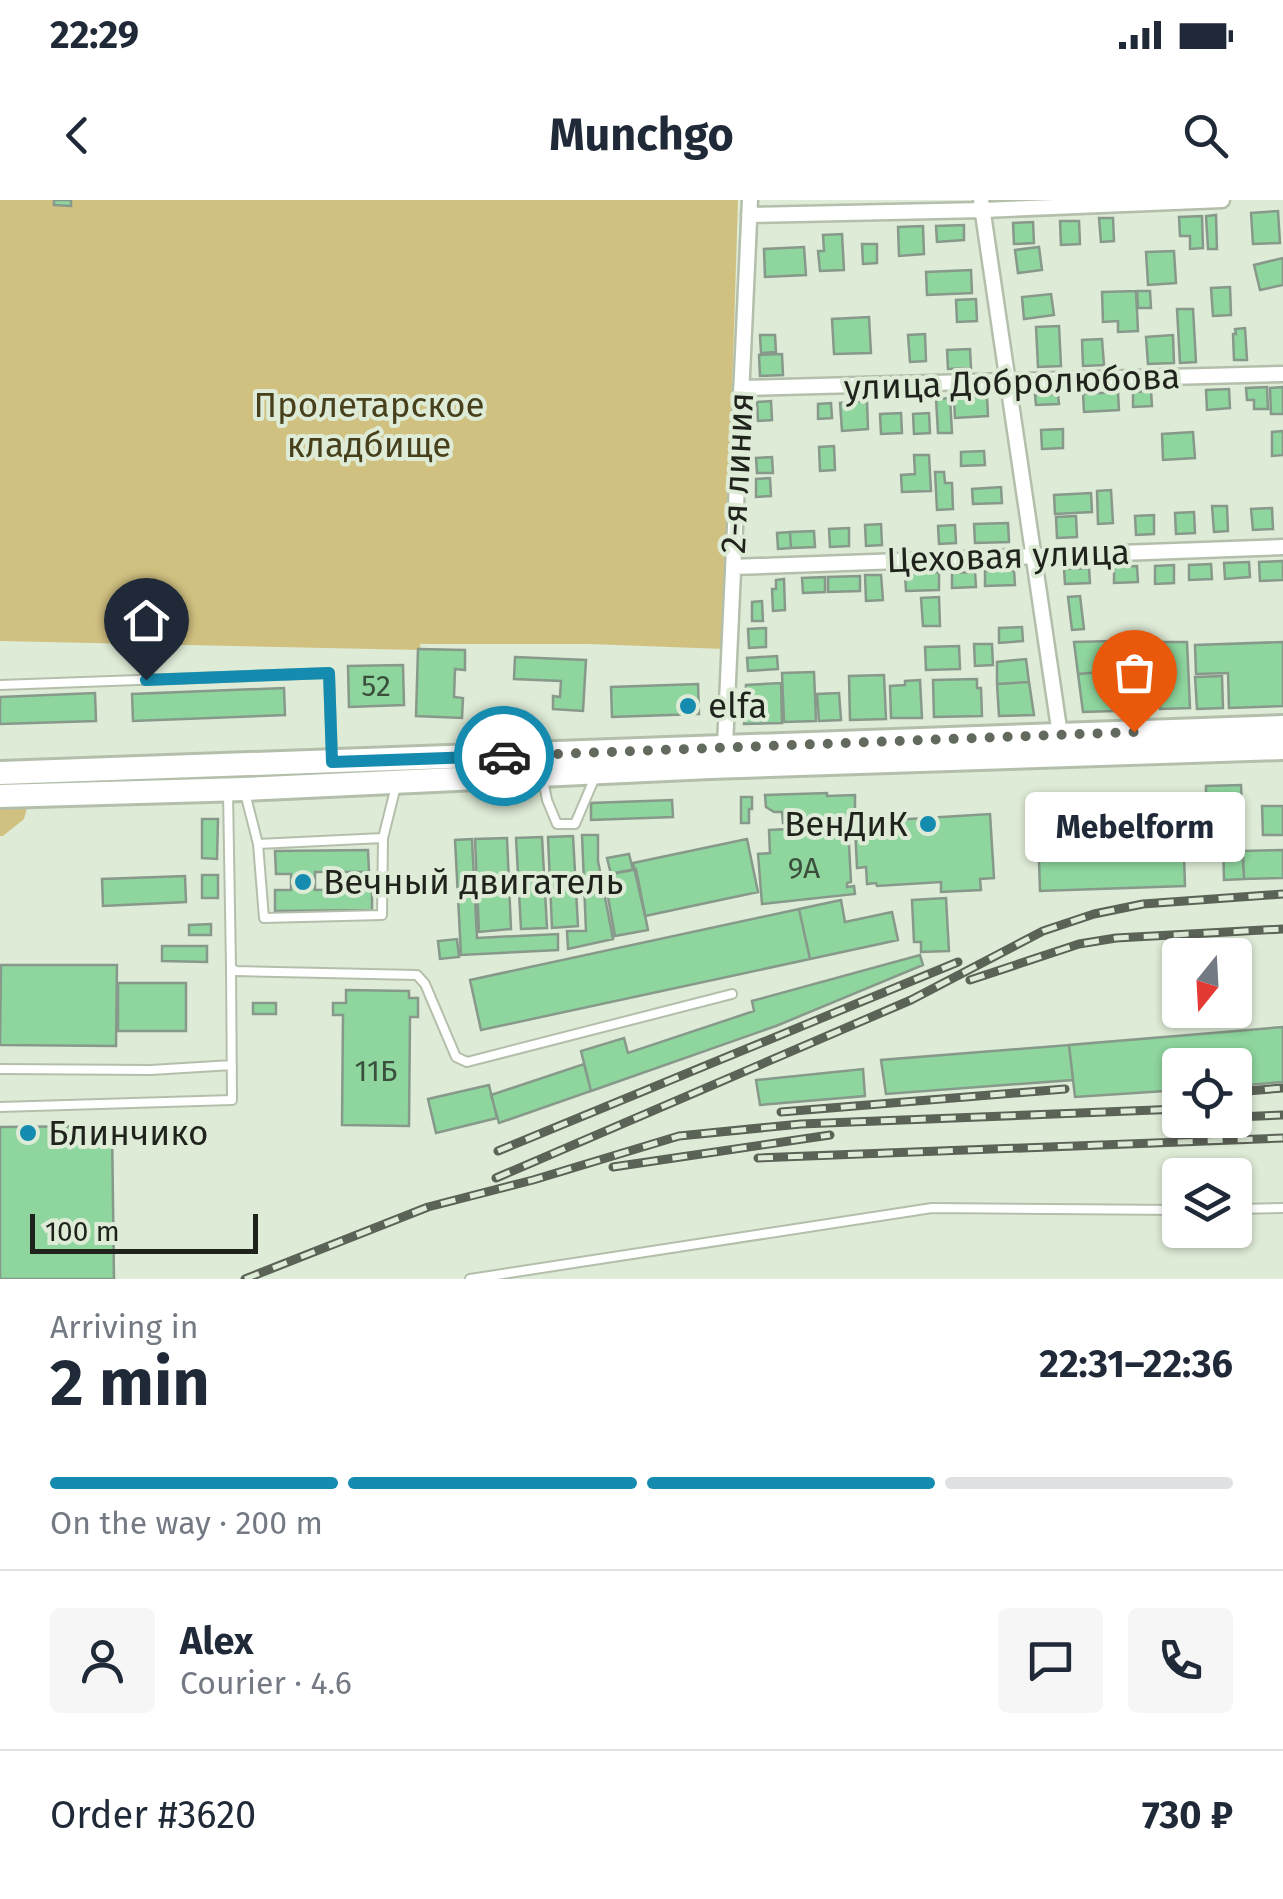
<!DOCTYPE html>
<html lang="en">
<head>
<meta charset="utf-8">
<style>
  :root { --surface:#fff; --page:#f6f6f7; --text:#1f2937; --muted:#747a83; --line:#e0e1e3; --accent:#158caf }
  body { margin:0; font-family:"Fira Sans",sans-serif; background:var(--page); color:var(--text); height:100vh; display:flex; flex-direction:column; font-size:38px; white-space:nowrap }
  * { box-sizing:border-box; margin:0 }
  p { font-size:32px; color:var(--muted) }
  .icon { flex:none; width:55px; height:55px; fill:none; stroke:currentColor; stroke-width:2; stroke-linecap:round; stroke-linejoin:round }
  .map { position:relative; height:1079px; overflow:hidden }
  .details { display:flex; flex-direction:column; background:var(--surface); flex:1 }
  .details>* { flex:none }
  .needle { width:65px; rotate:198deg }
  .tools { position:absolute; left:1162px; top:738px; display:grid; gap:20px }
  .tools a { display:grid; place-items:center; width:90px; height:90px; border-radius:10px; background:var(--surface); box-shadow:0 2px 8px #0004; font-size:50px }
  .scale { position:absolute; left:30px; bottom:25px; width:228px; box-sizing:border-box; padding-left:10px; border:5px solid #1f231c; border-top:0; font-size:28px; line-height:35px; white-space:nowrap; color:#1f231c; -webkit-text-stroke:8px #deebd6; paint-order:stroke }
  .pin { position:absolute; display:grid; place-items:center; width:85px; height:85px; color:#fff; margin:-102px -42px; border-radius:50% 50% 50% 0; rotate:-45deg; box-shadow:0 0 10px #0007 }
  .pin .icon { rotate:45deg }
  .courier { position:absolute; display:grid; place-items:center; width:100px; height:100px; margin:-50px; border:8px solid #158caf; border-radius:50%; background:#fff; color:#222; box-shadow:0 2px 12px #0007 }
  .bubble { position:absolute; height:70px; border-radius:10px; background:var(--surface); box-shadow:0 2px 8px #0004; font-size:32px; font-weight:700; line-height:70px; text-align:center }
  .overview em { font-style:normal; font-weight:700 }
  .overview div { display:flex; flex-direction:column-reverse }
  .overview { display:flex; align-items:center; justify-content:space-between; height:170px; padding:0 50px }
  h1 { font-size:65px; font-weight:700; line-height:75px }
  .bar { display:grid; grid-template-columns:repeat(4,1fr); gap:15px 10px; align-content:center; height:120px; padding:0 50px }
  .bar i { height:12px; border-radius:8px; background:var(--line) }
  .bar .selected { background:var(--accent) }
  .bar p { grid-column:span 4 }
  .line { display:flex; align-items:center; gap:25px; padding:0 50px; border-top:2px solid var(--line) }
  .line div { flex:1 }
  .round { display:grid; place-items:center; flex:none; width:105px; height:105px; border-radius:10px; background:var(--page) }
  .status { display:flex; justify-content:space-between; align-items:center; height:70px; padding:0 50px; background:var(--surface); direction:ltr }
  .status svg { height:28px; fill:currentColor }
  header { display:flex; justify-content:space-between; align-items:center; height:130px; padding:0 50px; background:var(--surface); font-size:45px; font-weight:700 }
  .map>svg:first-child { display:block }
  .green { fill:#d1c181 }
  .building { fill:#8ed59e; stroke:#87998a; stroke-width:2.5 }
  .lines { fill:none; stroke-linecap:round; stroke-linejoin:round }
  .lane-casing { stroke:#b3bfab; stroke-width:12 }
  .street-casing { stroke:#b3bfab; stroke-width:19 }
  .primary-casing { stroke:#b3bfab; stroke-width:28 }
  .lane { stroke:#fff; stroke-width:8 }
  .street { stroke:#fff; stroke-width:14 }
  .primary { stroke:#fff; stroke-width:22 }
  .rail-casing { stroke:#5b6256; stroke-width:9 }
  .rail { stroke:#deebd6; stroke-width:5; stroke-dasharray:15; stroke-linecap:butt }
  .done { stroke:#62695d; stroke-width:10; stroke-dasharray:0 18 }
  .route { stroke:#158caf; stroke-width:12 }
  .poi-dot { fill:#158caf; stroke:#deebd6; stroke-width:4 }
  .labels { text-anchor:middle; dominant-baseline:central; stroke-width:8; stroke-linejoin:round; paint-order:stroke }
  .number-label { font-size:30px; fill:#3b503c }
  .street-label { font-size:35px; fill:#1f231c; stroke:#deebd6 }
  .park-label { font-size:35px; fill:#48401c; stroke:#deebd6 }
  .poi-label { font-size:35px; fill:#1f231c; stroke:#deebd6; text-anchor:start }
</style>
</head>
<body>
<div class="status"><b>22:29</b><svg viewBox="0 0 49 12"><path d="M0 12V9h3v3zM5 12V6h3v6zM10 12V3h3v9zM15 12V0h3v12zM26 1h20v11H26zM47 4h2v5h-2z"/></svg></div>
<header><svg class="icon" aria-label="back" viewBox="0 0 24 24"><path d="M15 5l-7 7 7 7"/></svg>Munchgo<svg class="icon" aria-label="search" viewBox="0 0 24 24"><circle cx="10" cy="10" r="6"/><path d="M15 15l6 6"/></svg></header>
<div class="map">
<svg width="1283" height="1079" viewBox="0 0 1283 1079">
  <rect width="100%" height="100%" fill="#deebd6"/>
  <path class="green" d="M0 0H738L724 449 589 444H420L421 450 0 441Z
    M0 603H19L27 608 24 619 3 636H0Z"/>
  <path class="building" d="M54 0H71V6L54 5Z
    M1278 11 1280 43 1253 44 1251 13Z
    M1216 15 1217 49H1208L1206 16Z
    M1202 16 1203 48 1190 49V36H1180L1179 17Z
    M1099 18H1113L1114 41 1101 42Z
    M1060 21H1079L1080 44 1061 45Z
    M1033 22 1034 43 1014 44 1013 23Z
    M964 25V40L937 42 936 26Z
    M923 26 924 54 899 56 898 27Z
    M842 34 844 70 820 71 818 51H824L823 35Z
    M862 44H877V63L863 64Z
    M804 47 806 75 765 77 764 49Z
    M1039 47 1042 70 1018 73 1015 50Z
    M1174 51 1176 83 1148 85 1146 52Z
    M1283 58V85L1260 90 1254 65Z
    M971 70 972 93 927 95 926 72Z
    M1230 87 1231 115 1213 116 1211 88Z
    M1136 91 1138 131 1118 132V121L1103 122 1102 92Z
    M1137 91H1150L1151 108H1138Z
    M1051 94 1054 115 1024 119 1022 97Z
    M976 99 977 121 957 122 956 100Z
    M1177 109H1193L1196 162 1180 163Z
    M869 117 871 153 834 154 832 119Z
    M1059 126 1061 166 1038 167 1036 127Z
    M1245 128 1247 160H1234L1233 134H1236L1235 129Z
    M925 134 926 161 910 162 908 135Z
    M760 135H775L776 152 761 153Z
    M1173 135 1174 163 1148 164 1146 137Z
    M1102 139 1104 165 1083 166 1082 140Z
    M970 149 971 168 948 169 947 150Z
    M782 154 783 175 760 176 759 155Z
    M1267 187 1268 209H1254V200H1247L1246 188Z
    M1283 187V214H1271L1270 188Z
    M1229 189 1230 208 1207 210 1206 190Z
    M1151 191 1152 206 1133 207V192Z
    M1118 192 1119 210 1084 212 1083 194Z
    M1058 194 1059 204 1036 205 1035 195Z
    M987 196 988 216 955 218 954 198Z
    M950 198 952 233H938L936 199Z
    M771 201 772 220 758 221 757 202Z
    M867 201 868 229 842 231 840 203Z
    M831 203 832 218 818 219V204Z
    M901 213 902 233 881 234 880 214Z
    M929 213 930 233 914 234 913 214Z
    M1063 229V248L1042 249 1041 230Z
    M1283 231V255L1272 256V232Z
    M1193 232 1195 258 1163 260 1162 234Z
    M834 246 835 270 820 271 819 247Z
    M984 251 985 265 961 266V252Z
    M914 255H929L931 291 902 292 901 275 915 274Z
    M772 257 773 273H757L756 258Z
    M935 272H944L945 283H952L953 309 937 310Z
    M770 278 771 296 756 297V279Z
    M1001 287 1002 303 973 304 972 289Z
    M1111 290 1113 323 1098 324 1097 291Z
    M1091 293 1092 312 1055 314 1054 295Z
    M1212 306H1227L1228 331 1214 332Z
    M1272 308 1273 329 1253 330 1251 309Z
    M1194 312 1195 333 1176 334 1175 313Z
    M1154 315V334L1136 335 1135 316Z
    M1076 316 1077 337 1057 338 1056 317Z
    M1008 323 1009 342 975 343 974 324Z
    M881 324 882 345 866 346 865 325Z
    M955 325 956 343 939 344 938 326Z
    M849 328V346L830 347 829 329Z
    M814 331 815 347 791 348 790 332Z
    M790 332 791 348 778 349 777 333Z
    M1283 361V380L1260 381 1259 362Z
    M1249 362 1250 377 1225 379 1224 363Z
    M1211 364 1212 379 1189 380V365Z
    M1174 365V383L1155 384V366Z
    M1137 366 1138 382 1114 383V367Z
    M1089 368 1090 383 1065 384 1064 369Z
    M1014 370 1015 385 985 386V371Z
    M939 372V390L906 391 905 374Z
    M975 372 976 387 952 388V373Z
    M865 375H881L883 400 866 401Z
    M860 376V391L828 392V377Z
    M825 377V392L803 393 802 378Z
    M784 379 785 410 773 411 772 389H776V380Z
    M1080 396 1084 429 1072 430 1068 397Z
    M939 397 940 426H923L921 398Z
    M762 401 763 421H752V402Z
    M1022 427 1023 441 999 443V428Z
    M766 428V447L749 448 748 429Z
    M1150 440 1151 463 1121 464 1120 441Z
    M1114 441 1113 471 1078 474 1074 442Z
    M1157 442H1187L1190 508 1160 509Z
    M1283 442V506L1229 508 1228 473 1196 474 1195 445Z
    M974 444H992L993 465 975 466Z
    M959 446 960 469 926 470 925 447Z
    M418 449 465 450V470L455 469 454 497 463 498 462 518 416 516Z
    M777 456 778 469 748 471 747 458Z
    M515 457 586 460 583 511 553 509V496L560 497 561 481 514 479Z
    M1026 459 1029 482 997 484V462Z
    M403 465 404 505 349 507 348 466Z
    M1113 471 1114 511 1083 512 1078 474Z
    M814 472 816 521 784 522 782 473Z
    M884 475 886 519 850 520 849 476Z
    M1222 476 1223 508 1197 509 1195 477Z
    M977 479V488H981L982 516 934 517 933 480Z
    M920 480 922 518H891L890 486 905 485V481Z
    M1029 482 1034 515 999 516 997 484Z
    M781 483 782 523 744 524 746 485Z
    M698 484 699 514 612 517 611 487Z
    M1140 486 1141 510 1121 511 1120 487Z
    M284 488 285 515 133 521 132 494Z
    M95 493 96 521 0 524V497Z
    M839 493 841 520 819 521 817 494Z
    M1241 585 1242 610H1240L1244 679 1224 680 1222 599H1206V586Z
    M827 593V596L855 595V616L851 621 783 623 782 612H774L766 607 765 595Z
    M741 597H752V609H749V623H741Z
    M672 600 673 617 591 620V603Z
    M1262 606H1283V635H1263Z
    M990 614 994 678 980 679 981 690 941 692V682L877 686 876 683 867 684 866 667 857 668 855 627H862L861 622Z
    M202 619H218L217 659 202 658Z
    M1183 625 1185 686 1040 691 1038 630Z
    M848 626 851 682 847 683V687L854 686 855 694 762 704 758 654 770 653 769 630Z
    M582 635H598V661L613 739 568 749 567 731H586Z
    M573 636 578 726 552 728 548 637Z
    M542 637 547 728 521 729 516 638Z
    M507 638 511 729 479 732 475 639Z
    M472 639 477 738 558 734V750L461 755 455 640Z
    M747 639 758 692 645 716 633 663Z
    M368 650 369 672H315V690L372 689V710L275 711V690H291V674H276L275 651Z
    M1283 650V678L1244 679 1243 651Z
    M629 654 633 670 611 674 607 658Z
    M435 668H445V686L435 687Z
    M636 669 648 730 615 736 604 675Z
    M202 675H218V698H202Z
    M185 676 186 702 103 706 102 679Z
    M946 698 949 751 921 752V742H914L912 700Z
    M841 700 845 722 892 712 898 740 810 759 799 709Z
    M799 709 810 759 481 830 470 780Z
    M211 724V735H189V725Z
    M457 739 459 757 440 759 438 741Z
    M162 746H207V762L162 761Z
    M920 755 923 765 776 826 591 891 581 851 624 838 628 853 754 811 752 801Z
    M1 765H117L116 846 0 845Z
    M118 783H186V831H118Z
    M346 790 409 791V798H418V817H410L409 926 342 925 343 815H333V803H346Z
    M253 803H276V814H253Z
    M1283 827V882L1235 886V865H1180V890L1075 897 1069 845Z
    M1069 845 1073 880 886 894 881 860Z
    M584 864 591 891 499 923 491 895Z
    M863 869 865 896 760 905 756 880Z
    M489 885 497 918 436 933 428 899Z
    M112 926 114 1079H0V927Z"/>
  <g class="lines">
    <defs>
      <path id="lane" d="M0 485 329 473 332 559
        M543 580 547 600 557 624H575L595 577
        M228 592 231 768 236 771 417 775 425 784 456 857 467 862 732 794
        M245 593 258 644 383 638 396 586
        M258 644 264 718 382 715 383 638
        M0 869 151 870 232 865
        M0 907 232 900 231 768
        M1235 1009 1283 1008
        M470 1079 932 1008 1180 1010"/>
      <path id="street" d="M981 0 1060 535
        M749 15 983 10 1222 0
        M741 188 1283 174
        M733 367 1283 347
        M725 546 750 0"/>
      <path id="primary" d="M0 573 1283 527
        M0 596 244 589 710 567 1283 548"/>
    </defs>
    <use href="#lane" class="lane-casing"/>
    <use href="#street" class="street-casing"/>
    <use href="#primary" class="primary-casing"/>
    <use href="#lane" class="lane"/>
    <use href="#street" class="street"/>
    <use href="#primary" class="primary"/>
    <defs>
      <path id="rail" d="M970 780 1079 744 1116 738 1283 729
        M1235 892 1283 888
        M781 912 1065 889
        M1235 917 1283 915
        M498 951 958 762
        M758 958 1283 938
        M613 967 830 935
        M496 978 911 800 1043 731 1094 714 1143 704 1283 694
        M245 1079 428 1007 533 980 679 936 801 924 1180 909"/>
    </defs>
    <use href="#rail" class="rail-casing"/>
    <use href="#rail" class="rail"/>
  </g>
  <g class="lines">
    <path class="done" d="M504 556 1134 532"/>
    <path class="route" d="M146 480 329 473 332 562 504 556"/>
  </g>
  <g class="poi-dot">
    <circle cx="688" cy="506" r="10"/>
    <circle cx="928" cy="624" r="10"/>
    <circle cx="303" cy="682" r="10"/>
    <circle cx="28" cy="933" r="10"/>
  </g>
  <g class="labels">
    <g class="number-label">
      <text x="376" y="486">52</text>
      <text x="804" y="668">9А</text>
      <text x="376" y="871">11Б</text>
    </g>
    <g class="street-label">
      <text transform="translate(1012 182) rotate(-2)">улица Добролюбова</text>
      <text transform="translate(737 273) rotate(-87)">2-я линия</text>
      <text transform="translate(1008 356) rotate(-2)">Цеховая улица</text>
    </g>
    <g class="park-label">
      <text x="369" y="205">Пролетарское<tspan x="369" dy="40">кладбище</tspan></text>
    </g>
    <g class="poi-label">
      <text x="708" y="506">elfa</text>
      <text x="908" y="624" text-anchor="end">ВенДиК</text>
      <text x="323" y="682">Вечный двигатель</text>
      <text x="48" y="933">Блинчико</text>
    </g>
  </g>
</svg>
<div class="tools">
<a><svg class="needle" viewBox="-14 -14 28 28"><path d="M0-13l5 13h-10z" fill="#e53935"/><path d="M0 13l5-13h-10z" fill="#747a83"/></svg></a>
<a><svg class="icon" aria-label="locate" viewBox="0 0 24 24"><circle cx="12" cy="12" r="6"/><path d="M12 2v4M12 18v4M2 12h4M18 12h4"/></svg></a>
<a><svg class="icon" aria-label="layers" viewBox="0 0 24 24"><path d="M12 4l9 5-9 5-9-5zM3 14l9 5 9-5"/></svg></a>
</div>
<div class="scale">100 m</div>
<div class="pin" style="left:1134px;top:532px;background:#ea580c"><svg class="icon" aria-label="bag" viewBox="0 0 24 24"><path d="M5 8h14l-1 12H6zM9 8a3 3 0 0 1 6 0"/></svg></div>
<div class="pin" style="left:146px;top:480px;background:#1f2937"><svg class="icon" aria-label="home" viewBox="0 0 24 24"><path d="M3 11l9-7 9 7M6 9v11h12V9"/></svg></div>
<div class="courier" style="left:504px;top:556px"><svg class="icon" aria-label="car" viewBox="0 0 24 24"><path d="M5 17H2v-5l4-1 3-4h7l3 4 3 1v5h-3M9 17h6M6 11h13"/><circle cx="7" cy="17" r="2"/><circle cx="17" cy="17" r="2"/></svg></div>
<div class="bubble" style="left:1025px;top:592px;width:220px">Mebelform</div>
</div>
<section class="details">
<div class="overview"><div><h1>2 min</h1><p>Arriving in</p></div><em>22:31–22:36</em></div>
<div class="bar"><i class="selected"></i><i class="selected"></i><i class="selected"></i><i></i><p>On the way · 200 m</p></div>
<div class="line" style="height:180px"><a class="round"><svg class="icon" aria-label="person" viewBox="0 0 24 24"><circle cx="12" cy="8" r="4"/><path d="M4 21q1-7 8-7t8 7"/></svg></a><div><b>Alex</b><p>Courier · 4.6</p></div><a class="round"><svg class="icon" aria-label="chat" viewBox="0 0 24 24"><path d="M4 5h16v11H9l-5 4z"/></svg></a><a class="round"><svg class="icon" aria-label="phone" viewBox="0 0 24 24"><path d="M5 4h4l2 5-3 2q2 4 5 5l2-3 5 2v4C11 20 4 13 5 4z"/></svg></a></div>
<div class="line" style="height:130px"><div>Order #3620</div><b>730 ₽</b></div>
</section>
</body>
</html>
